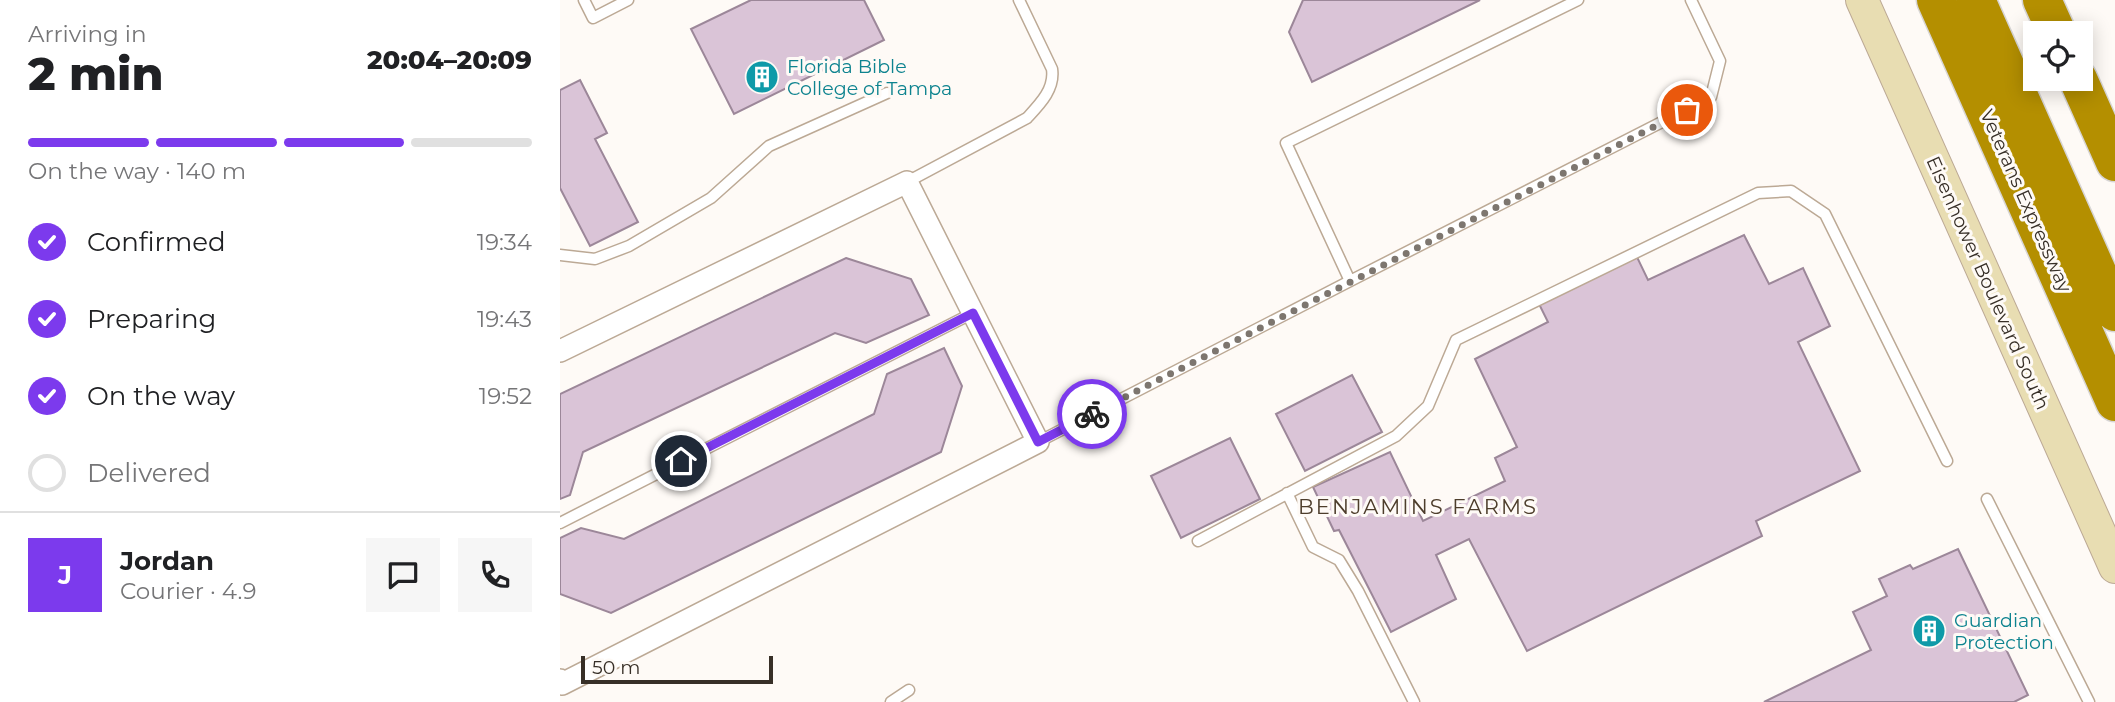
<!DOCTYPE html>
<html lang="en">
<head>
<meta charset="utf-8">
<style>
  :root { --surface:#fff; --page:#f6f6f6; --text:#202124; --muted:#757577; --line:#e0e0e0; --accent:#7c3aed }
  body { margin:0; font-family:Montserrat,sans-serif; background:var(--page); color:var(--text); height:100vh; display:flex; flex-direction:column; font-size:26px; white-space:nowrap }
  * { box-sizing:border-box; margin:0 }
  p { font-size:23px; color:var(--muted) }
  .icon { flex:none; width:38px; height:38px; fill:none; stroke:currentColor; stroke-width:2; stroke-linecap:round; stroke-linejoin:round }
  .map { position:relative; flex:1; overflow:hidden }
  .sheet { display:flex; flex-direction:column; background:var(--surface); width:560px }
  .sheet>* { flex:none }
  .buttons { position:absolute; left:1463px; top:21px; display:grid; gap:14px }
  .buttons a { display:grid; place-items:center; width:70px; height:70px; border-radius:0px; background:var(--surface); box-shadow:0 4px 18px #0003; font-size:35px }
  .scale { position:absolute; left:21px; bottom:18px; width:192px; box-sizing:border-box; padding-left:7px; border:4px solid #372f27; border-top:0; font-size:19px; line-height:24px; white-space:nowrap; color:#372f27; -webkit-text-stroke:5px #fefaf6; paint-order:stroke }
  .pin { position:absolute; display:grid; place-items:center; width:60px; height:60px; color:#fff; margin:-30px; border:4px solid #fff; border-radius:50%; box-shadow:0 2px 7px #0007 }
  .courier { position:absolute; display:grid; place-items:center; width:70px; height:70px; margin:-35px; border:5px solid #7c3aed; border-radius:50%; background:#fff; color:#222; box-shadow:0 2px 9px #0007 }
  .summary em { font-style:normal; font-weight:800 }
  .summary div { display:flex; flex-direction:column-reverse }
  .summary { display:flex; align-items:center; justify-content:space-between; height:119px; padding:0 28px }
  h1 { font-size:46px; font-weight:800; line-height:52px }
  .bar { display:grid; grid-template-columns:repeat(4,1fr); gap:10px 7px; align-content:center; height:84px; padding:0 28px }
  .bar i { height:9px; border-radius:5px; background:var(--line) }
  .bar .selected { background:var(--accent) }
  .bar p { grid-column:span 4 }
  .line { display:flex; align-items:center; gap:18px; padding:0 28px; border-top:2px solid var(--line) }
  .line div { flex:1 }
  .round { display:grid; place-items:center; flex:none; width:74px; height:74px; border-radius:0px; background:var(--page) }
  ol { padding:0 28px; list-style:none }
  li { display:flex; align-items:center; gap:21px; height:77px }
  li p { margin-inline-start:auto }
  li .icon { padding:7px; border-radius:50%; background:var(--accent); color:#fff; stroke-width:4 }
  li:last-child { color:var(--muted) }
  li i { width:38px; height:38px; border:4px solid var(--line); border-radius:50% }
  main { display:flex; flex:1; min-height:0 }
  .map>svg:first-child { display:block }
  .building { fill:#dac4d7; stroke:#9c8799; stroke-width:2 }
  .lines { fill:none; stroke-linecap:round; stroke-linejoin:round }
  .lane-casing { stroke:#bca995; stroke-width:13 }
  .street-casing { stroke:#bca995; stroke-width:24 }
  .secondary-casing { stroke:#bca995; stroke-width:34 }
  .highway-casing { stroke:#d7d5d4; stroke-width:41 }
  .lane { stroke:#fff; stroke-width:10 }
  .street { stroke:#fff; stroke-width:21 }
  .secondary { stroke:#e8ddb2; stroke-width:32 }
  .highway { stroke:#b48f00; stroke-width:38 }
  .done { stroke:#7d766f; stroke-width:7; stroke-dasharray:0 12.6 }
  .route { stroke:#7c3aed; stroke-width:9 }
  .labels { text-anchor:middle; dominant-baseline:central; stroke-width:6; stroke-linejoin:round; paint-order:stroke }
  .culture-label { font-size:19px; fill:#0d838f; stroke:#fefaf6; text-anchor:start }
  .street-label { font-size:19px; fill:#372f27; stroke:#fefaf6 }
  .neighbourhood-label { font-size:21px; letter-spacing:2px; fill:#4d3d2b; stroke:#fefaf6 }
</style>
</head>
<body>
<main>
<section class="sheet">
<div class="summary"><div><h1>2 min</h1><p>Arriving in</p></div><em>20:04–20:09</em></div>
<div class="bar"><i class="selected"></i><i class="selected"></i><i class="selected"></i><i></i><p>On the way · 140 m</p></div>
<ol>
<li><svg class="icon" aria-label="check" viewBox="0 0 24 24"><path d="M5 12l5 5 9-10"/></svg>Confirmed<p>19:34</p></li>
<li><svg class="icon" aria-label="check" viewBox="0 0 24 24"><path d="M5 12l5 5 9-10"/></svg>Preparing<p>19:43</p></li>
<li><svg class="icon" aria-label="check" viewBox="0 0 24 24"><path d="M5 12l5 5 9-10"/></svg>On the way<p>19:52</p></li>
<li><i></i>Delivered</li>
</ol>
<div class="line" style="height:126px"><b class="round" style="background:var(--accent);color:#fff">J</b><div><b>Jordan</b><p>Courier · 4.9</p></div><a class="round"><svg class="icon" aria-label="chat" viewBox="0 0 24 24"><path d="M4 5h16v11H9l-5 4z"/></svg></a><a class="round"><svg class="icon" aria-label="phone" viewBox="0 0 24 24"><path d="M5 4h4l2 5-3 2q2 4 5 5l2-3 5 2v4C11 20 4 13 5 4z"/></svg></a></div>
</section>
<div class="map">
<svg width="1555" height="702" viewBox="0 0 1555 702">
  <rect width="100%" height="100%" fill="#fefaf6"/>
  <path class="building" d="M191 0H304L324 40 174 114 131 29Z
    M743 0H920L752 82 729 32Z
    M20 80 47 133 35 139 78 222 30 246 0 188V90Z
    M1184 235 1209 284 1243 268 1270 326 1238 342 1300 471 1196 521 1202 536 967 651 909 539 876 555 896 599 831 632 779 530 774 531 753 487 830 452 863 521 945 481 935 458 957 447 915 359 988 322 979 304 1077 257 1088 280Z
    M286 258 351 279 369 315 306 343 275 333 23 452 10 495 0 499V394Z
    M384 348 402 386 381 452 51 613 0 594V538L21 528 64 539 314 414 327 374Z
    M792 375 822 432 745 471 716 414Z
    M670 438 700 499 621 538 591 476Z
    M1398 549 1468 695 1454 702H1204L1311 650 1293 612 1327 596 1319 579 1350 565 1353 569Z"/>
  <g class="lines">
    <defs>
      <path id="lane" d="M24 0 33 18 68 0
        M1018 0 726 143 790 281 1151 97 1160 61 1131 0
        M347 182 467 118C480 104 495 89 492 69L459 0
        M0 255 35 259 69 246 151 198 209 146 327 93
        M478 442 790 281
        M727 493 753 547 779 560 798 591 854 702
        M1427 499 1529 702
        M0 523 413 313
        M638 541 836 436 868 406 896 340 1198 193 1231 191 1265 214 1387 461
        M331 702 349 690"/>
      <path id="street" d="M0 351 347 182 478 442 2 684 0 680"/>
      <path id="secondary" d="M1302 0 1555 567"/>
      <path id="highway" d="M1376 0 1555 402
        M1416 0 1555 312
        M1482 0 1497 33
        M1518 79 1555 162"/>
    </defs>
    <use href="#lane" class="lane-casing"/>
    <use href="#street" class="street-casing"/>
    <use href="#secondary" class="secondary-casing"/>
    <use href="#highway" class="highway-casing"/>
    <use href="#lane" class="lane"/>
    <use href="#street" class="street"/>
    <use href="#secondary" class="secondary"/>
    <use href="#highway" class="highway"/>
  </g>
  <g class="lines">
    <path class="done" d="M532 414 1127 110"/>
    <path class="route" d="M121 461 413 313 478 442 532 414"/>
  </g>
  <defs>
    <symbol id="building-disc" viewBox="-11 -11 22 22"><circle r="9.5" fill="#0f9aa8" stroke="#fefaf6"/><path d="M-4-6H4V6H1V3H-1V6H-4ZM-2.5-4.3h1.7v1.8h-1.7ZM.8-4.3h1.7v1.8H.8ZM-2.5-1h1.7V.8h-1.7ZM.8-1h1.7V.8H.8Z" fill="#fff"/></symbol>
  </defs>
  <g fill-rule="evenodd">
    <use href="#building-disc" x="183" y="58" width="38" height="38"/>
    <use href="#building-disc" x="1350" y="612" width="38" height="38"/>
  </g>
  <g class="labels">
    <g class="culture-label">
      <text x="227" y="66">Florida Bible<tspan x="227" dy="22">College of Tampa</tspan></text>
      <text x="1394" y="620">Guardian<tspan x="1394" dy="22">Protection</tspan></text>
    </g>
    <g class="street-label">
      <text transform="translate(1466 201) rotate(66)">Veterans Expressway</text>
      <text transform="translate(1428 283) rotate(66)">Eisenhower Boulevard South</text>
    </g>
    <g class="neighbourhood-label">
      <text x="858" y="506">BENJAMINS FARMS</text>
    </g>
  </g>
</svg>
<div class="buttons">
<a><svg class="icon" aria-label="locate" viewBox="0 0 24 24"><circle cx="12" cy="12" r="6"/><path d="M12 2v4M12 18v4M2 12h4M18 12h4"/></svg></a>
</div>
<div class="scale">50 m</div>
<div class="pin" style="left:1127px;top:110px;background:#ea580c"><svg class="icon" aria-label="bag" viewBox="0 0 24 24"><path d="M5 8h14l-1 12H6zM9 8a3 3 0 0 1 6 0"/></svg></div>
<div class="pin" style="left:121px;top:461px;background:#1f2937"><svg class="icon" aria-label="home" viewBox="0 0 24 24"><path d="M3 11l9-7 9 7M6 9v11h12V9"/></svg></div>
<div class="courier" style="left:532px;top:414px"><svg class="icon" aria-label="bike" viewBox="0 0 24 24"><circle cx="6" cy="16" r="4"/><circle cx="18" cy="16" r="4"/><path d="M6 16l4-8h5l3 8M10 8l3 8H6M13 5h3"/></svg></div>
</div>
</main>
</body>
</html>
